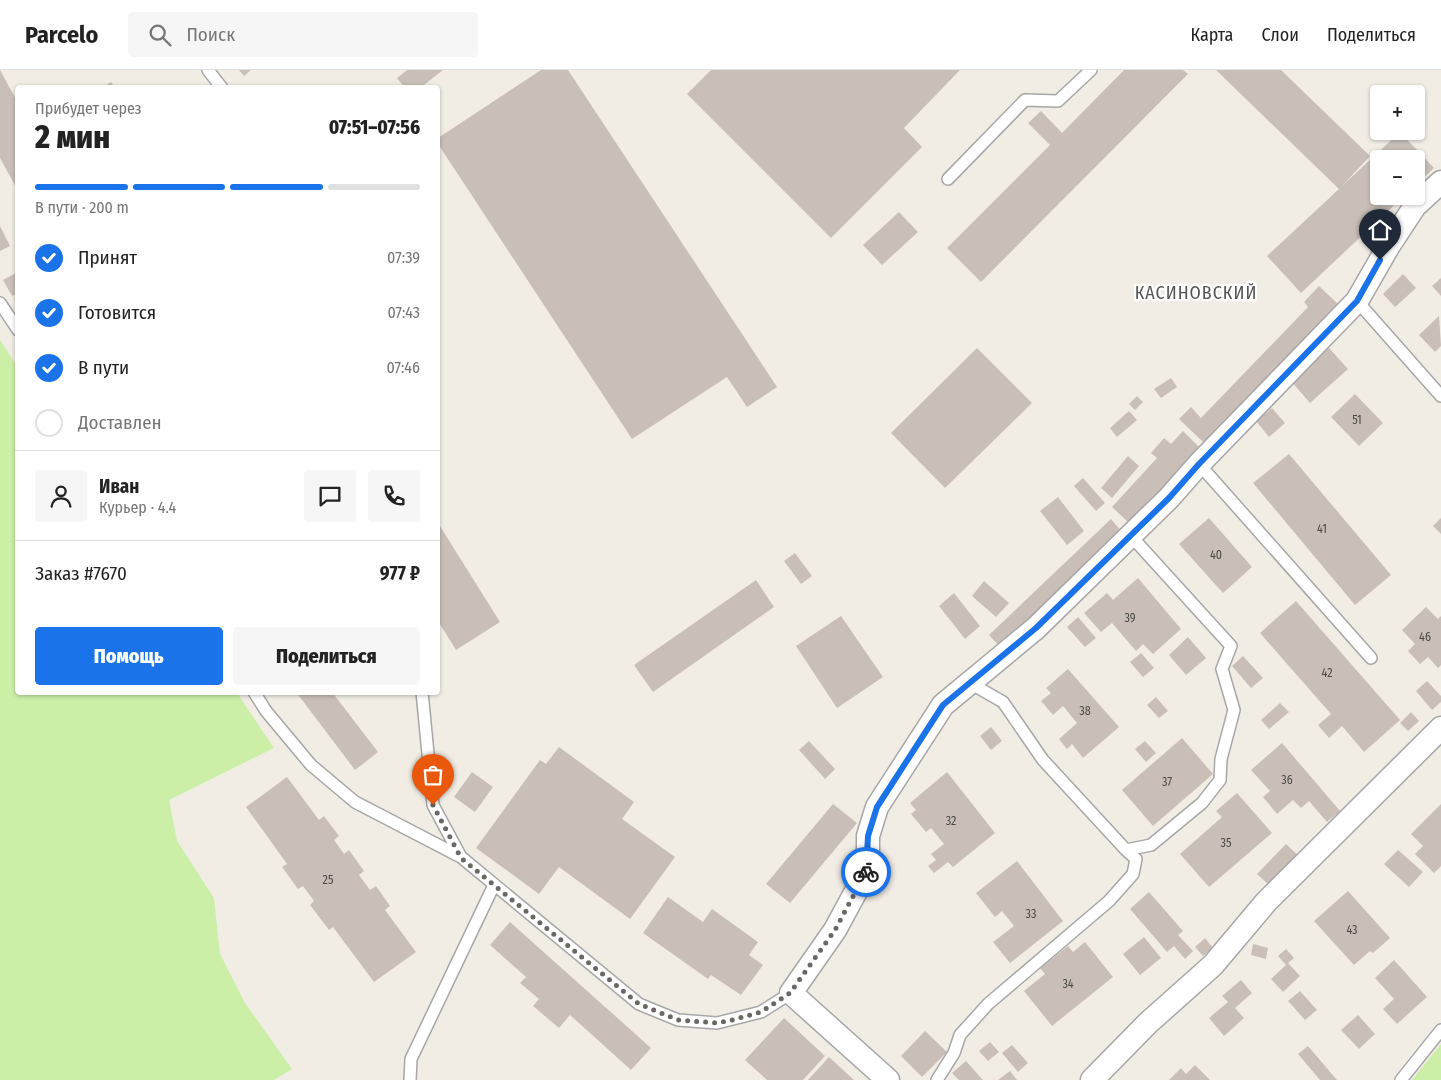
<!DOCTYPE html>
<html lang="ru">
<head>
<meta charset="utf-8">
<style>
  :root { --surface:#fff; --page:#f6f6f6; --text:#222; --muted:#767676; --line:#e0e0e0; --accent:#1a73e8 }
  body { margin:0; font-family:"Fira Sans Condensed",sans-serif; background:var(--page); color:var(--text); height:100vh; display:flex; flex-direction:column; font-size:19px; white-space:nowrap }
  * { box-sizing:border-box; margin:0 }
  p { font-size:16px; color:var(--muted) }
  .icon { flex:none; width:28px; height:28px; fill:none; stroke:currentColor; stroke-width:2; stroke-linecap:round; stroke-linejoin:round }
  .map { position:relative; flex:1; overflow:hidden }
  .drawer { position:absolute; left:15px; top:15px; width:425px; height:610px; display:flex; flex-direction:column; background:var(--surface); border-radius:5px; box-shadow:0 1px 4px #0004 }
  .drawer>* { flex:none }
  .buttons { position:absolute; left:1370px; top:15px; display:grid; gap:10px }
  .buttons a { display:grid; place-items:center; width:55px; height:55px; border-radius:5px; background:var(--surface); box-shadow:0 1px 4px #0004; font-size:25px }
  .pin { position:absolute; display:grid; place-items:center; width:42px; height:42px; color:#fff; margin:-51px -21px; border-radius:50% 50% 50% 0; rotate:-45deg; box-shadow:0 0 5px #0007 }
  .pin .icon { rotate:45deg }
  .courier { position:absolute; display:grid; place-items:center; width:50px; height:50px; margin:-25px; border:4px solid #1a73e8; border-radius:50%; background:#fff; color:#222; box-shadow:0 1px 6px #0007 }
  .head em { font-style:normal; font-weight:800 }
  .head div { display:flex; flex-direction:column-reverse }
  .head { display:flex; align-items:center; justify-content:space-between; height:85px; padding:0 20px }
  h1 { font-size:32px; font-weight:800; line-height:38px }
  .bar { display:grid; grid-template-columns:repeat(4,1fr); gap:8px 5px; align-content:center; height:60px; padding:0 20px }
  .bar i { height:6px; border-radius:4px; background:var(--line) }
  .bar .on { background:var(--accent) }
  .bar p { grid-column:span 4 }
  .line { display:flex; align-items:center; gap:12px; padding:0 20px; border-top:1px solid var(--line) }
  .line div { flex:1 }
  .round { display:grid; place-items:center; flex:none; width:52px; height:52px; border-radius:5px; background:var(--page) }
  ol { padding:0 20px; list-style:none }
  li { display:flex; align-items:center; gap:15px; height:55px }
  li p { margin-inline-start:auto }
  li .icon { padding:5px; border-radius:50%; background:var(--accent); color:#fff; stroke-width:4 }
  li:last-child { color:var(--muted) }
  li i { width:28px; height:28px; border:2px solid var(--line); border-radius:50% }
  .button { display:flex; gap:10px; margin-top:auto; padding:10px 20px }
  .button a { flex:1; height:58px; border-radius:5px; background:var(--accent); color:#fff; font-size:20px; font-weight:800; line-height:58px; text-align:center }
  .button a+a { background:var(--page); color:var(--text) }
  header { display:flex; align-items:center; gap:30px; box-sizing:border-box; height:70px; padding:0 25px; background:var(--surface); border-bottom:1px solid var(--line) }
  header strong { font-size:24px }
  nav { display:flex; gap:28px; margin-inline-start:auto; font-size:18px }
  .search { width:350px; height:45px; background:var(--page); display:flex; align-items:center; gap:12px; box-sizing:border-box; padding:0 18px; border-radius:5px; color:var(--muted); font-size:19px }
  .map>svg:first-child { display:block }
  .grass { fill:#cbefa7 }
  .building { fill:#c9bfb8 }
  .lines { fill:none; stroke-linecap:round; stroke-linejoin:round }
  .lane-casing { stroke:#a7a7a7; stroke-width:14 }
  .street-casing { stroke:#a7a7a7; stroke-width:25 }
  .lane { stroke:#fff; stroke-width:11 }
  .street { stroke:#fff; stroke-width:22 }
  .done { stroke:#696865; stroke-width:5; stroke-dasharray:0 9 }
  .route { stroke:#1a73e8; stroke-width:6 }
  .labels { text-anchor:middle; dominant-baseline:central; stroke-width:4.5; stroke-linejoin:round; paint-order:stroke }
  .number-label { font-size:12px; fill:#4a4846 }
  .quarter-label { font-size:18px; letter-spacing:1px; fill:#535353; stroke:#fff }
</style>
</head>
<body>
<header>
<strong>Parcelo</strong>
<div class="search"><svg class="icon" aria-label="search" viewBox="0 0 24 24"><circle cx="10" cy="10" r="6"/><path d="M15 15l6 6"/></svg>Поиск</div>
<nav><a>Карта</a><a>Слои</a><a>Поделиться</a></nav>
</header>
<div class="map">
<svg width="1441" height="1010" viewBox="0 0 1441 1010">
  <rect width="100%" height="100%" fill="#f1ede5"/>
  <path class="grass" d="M0 270 17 296 18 622 237 623 274 678 169 730 177 771 214 828 220 884 245 933 292 999 274 1010H0Z
    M1441 974V1010H1412Z"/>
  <path class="building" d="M0 0 18 33V121L0 88Z
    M239 0H251L244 6Z
    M407 0H443L420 18H405L397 8Z
    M541 0H568L777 317 747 337 727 307 632 369 438 74V68Z
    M711 0H960L904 58 922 77 831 168 687 24Z
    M1124 0H1183L1188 4 981 212 947 178 1050 75 1028 53 1041 41 1062 63Z
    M1216 0H1281L1370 86 1342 116 1400 62 1434 98 1416 115V89H1379V126H1404L1301 223 1267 186 1339 119Z
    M111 12 115 18H102Z
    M899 142 918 162 882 195 863 175Z
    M0 156 10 176 0 181Z
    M18 202V223L12 226 3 210Z
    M1403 204 1416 218 1395 237 1383 224Z
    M1441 208V226L1432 216Z
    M1319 216 1338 234 1204 373 1179 349 1191 337 1201 348 1308 237 1304 232Z
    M1439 246 1441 276 1435 282 1419 265Z
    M977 278 1032 333 945 418 891 363Z
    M1329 278 1348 299 1310 333 1291 311Z
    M1171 308 1177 317 1161 328 1154 319Z
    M1355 324 1383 353 1359 376 1331 347Z
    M1137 326 1143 332 1135 340 1129 334Z
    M1272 338 1285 353 1269 367 1256 351Z
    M1129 341 1137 350 1117 367 1110 358Z
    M1183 361 1200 378 1130 454 1112 437 1157 388 1151 383 1164 368 1171 374Z
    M1289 384 1391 505 1355 535 1253 413Z
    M1128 386 1139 396 1112 428 1101 418Z
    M1083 408 1105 433 1096 441 1074 416Z
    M1058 427 1084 461 1067 475 1040 441Z
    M1209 448 1252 497 1223 523 1179 474Z
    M1441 448V464L1433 456Z
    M1111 449 1123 463 1002 579 989 565Z
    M438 453 500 552 456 580 438 551Z
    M795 483 812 506 801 514 784 491Z
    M1138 508 1181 559 1153 584 1143 574 1136 581 1112 553 1101 562 1084 543 1107 523 1113 530Z
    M756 510 774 537 653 622 634 595Z
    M984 511 1009 533 996 547 972 526Z
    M954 523 980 556 965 569 939 536Z
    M1296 531 1400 650 1364 682 1342 656 1329 668 1318 655 1331 644 1260 563Z
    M1426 537 1438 549 1441 546V595L1438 598 1428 587 1420 594 1408 581 1415 574 1402 560Z
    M841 546 883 607 837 638 796 576Z
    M1078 547 1096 568 1085 577 1067 557Z
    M1188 567 1206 588 1186 605 1169 585Z
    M1141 583 1154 598 1143 607 1130 592Z
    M1243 586 1263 608 1251 618 1232 596Z
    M1068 599 1119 657 1083 688 1072 674 1067 679 1059 669 1077 653 1063 636 1053 645 1041 631 1051 623 1046 618Z
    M1427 611 1441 626V632L1432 640 1416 621Z
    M296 622H332L378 682 355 700Z
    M1156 627 1168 641 1159 648 1147 635Z
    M1280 633 1289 642 1269 659 1261 650Z
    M1411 642 1419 651 1408 661 1400 653Z
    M991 657 1002 671 991 680 980 666Z
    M1182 668 1213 704 1153 756 1122 720Z
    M809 671 835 699 825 709 799 680Z
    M1145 671 1156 683 1146 692 1135 679Z
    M1282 673 1340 741 1327 752 1309 731 1301 738 1293 730 1277 744 1263 727 1270 721 1251 700Z
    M559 677 634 732 622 749 675 787 630 849 559 797 539 824 476 778 540 690 546 694Z
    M472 702 493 717 475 742 454 727Z
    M947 702 995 763 953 797 948 792 934 803 928 796 936 790 931 784 944 774 931 758 926 762 911 744 916 740 910 733Z
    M287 707 319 750 324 746 339 766 334 770 344 784 349 780 364 801 359 805 370 820 376 816 390 836 385 840 416 882 374 912 333 857 329 860 310 835 314 831 303 816 298 819 282 797 287 794 246 737Z
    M1237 723 1272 763 1209 817 1180 784 1222 747 1216 741Z
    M833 734 857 753 790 833 766 814Z
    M1441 734V796L1434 803 1415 784 1423 776 1411 764Z
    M1286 774 1299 786 1270 816 1257 804Z
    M1398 780 1423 802 1409 817 1384 794Z
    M1017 791 1063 851 1010 893 993 872 1014 856 1002 841 995 847 976 823Z
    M1348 821 1390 868 1373 883 1370 881 1354 895 1314 851Z
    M1149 822 1183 861 1178 865 1193 881 1185 889 1174 876 1167 882 1130 839Z
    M668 827 703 852 712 839 758 872 749 885 763 895 741 925 711 905 708 909 643 863Z
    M510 852 651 978 631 1000 570 945 559 958 533 936 539 929 520 913 526 907 490 875Z
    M1144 867 1161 888 1140 905 1123 884Z
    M1205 868 1213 878 1203 886 1195 877Z
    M1085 872 1113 907 1052 956 1024 921 1045 904 1040 898 1068 876 1073 882Z
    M1253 874 1268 878 1266 889 1251 885Z
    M1286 879 1294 888 1288 893 1300 906 1283 922 1271 909 1286 895 1278 886Z
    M1394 890 1427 927 1397 954 1383 939 1394 929 1375 908Z
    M1241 910 1252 923 1235 938 1244 948 1224 966 1209 948 1228 932 1222 926Z
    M1300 921 1317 940 1305 950 1288 931Z
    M1358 945 1375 964 1359 979 1341 960Z
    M784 948 825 986 803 1010H767L745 990Z
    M925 961 947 982 922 1007 901 986Z
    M990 972 999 982 988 991 979 981Z
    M1012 975 1028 993 1018 1002 1002 983Z
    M1308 976 1337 1010H1320L1298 984Z
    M829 987 854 1010H808Z
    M966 991 983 1010H959L952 1003Z
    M1195 995 1210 1010H1169L1181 998 1186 1004Z
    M1010 1001 1017 1010H998Z"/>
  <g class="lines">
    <defs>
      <path id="lane" d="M208 0 222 18
        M948 109 1025 30 1058 31 1091 0
        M1357 231 1441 326
        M0 233 18 260
        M1199 394 1371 588
        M970 613 1003 632 1043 690 1126 780 1151 775 1202 733 1220 710 1221 689 1234 640 1222 599 1231 576 1131 466
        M254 622 266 641 311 695 355 732 461 787
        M422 622 433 735 461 787 639 934 678 950 717 953 761 942 791 923
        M410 1010 411 989 494 815
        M937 1010 954 983 960 965 988 934 1109 831 1133 804 1136 789 1126 780
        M1401 1010 1441 960"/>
      <path id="street" d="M888 1010 791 923 835 860 868 799V766L877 737 943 635 1036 558 1169 428 1199 394 1357 231 1388 177 1415 136 1441 112
        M1092 1010 1148 953 1213 895 1266 832 1441 658"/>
    </defs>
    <use href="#lane" class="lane-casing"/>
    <use href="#street" class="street-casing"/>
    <use href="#lane" class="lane"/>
    <use href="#street" class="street"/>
  </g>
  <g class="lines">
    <path class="done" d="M433 735 461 788 639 934 678 950 717 953 732 950 761 942 790 923 835 860 866 802"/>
    <path class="route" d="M866 802 868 766 877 737 943 635 1036 558 1169 428 1199 394 1357 231 1380 190"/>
  </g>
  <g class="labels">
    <g class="number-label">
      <text x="1357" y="350">51</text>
      <text x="1322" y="459">41</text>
      <text x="1216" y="485">40</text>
      <text x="1130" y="548">39</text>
      <text x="1425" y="567">46</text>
      <text x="1327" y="603">42</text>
      <text x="1085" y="641">38</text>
      <text x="1287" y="710">36</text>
      <text x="1167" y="712">37</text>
      <text x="951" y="751">32</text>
      <text x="1226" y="773">35</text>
      <text x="328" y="810">25</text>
      <text x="1031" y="844">33</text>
      <text x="1352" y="860">43</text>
      <text x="1068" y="914">34</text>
    </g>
    <g class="quarter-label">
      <text x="1196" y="223">КАСИНОВСКИЙ</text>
    </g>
  </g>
</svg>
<div class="buttons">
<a>+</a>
<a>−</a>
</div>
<div class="pin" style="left:433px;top:735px;background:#ea580c"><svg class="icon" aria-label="bag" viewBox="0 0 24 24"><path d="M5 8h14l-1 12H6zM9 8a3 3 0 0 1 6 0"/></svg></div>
<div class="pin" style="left:1380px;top:190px;background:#1f2937"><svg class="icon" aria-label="home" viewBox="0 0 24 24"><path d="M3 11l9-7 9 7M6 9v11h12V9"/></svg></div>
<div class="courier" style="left:866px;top:802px"><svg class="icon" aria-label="bike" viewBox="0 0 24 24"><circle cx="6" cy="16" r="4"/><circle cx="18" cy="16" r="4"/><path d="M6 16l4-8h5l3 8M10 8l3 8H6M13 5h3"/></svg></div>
<section class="drawer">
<div class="head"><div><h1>2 мин</h1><p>Прибудет через</p></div><em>07:51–07:56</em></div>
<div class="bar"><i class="on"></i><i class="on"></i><i class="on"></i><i></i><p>В пути · 200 m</p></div>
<ol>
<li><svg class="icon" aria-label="check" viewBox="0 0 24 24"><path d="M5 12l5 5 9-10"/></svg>Принят<p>07:39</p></li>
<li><svg class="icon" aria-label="check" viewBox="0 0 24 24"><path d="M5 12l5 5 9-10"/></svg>Готовится<p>07:43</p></li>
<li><svg class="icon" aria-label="check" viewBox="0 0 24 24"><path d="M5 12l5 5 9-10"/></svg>В пути<p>07:46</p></li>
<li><i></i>Доставлен</li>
</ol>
<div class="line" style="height:90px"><a class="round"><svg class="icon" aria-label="person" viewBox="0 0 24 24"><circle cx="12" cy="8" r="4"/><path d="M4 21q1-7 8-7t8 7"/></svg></a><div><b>Иван</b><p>Курьер · 4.4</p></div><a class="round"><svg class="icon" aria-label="chat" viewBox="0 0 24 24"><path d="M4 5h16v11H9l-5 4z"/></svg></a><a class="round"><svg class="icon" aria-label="phone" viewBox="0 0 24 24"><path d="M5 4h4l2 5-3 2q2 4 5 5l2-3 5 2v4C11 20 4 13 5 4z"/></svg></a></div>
<div class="line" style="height:65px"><div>Заказ #7670</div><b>977 ₽</b></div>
<div class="button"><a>Помощь</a><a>Поделиться</a></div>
</section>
</div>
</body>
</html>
